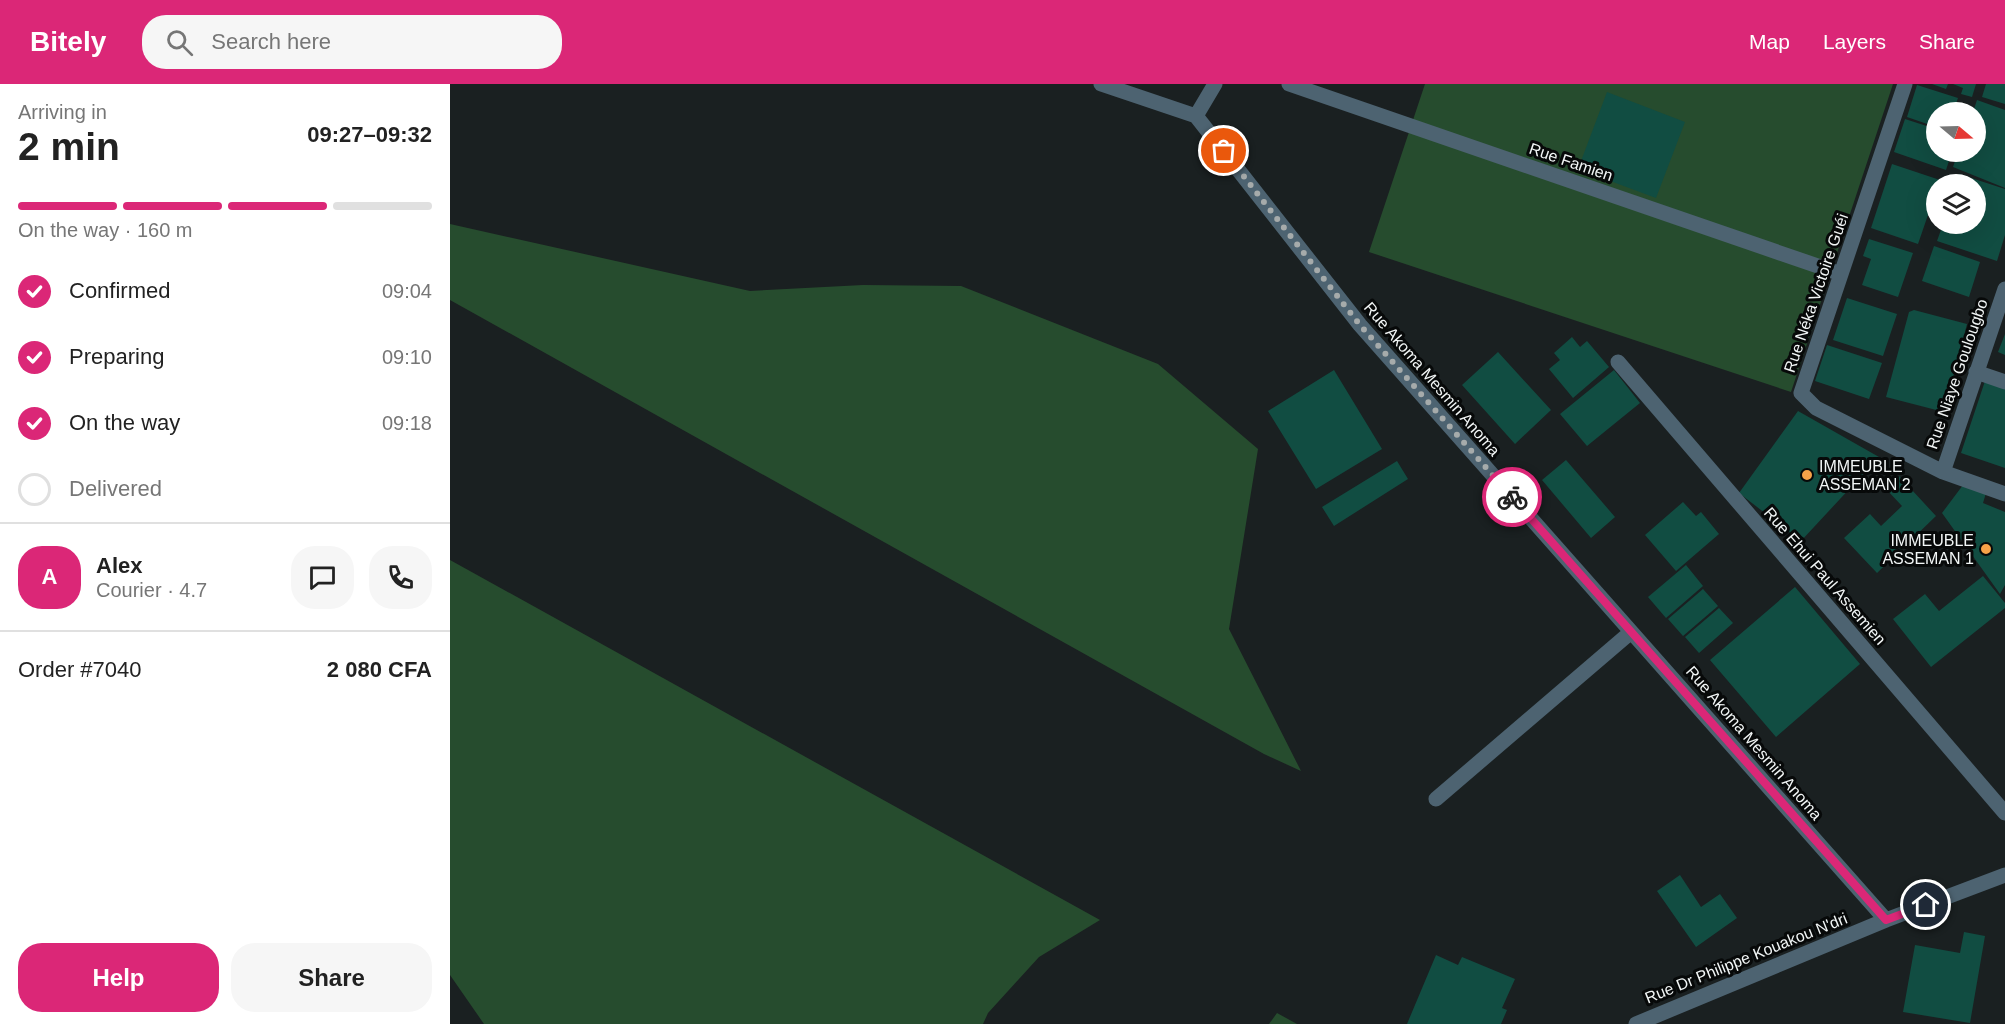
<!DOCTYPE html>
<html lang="en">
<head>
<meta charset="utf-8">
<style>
  :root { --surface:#fff; --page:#f6f6f6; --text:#222; --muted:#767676; --line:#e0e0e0; --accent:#db2777 }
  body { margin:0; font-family:Helvetica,sans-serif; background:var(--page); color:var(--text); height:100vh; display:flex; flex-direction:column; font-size:22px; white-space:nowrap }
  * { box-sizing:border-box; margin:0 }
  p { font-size:20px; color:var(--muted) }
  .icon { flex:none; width:33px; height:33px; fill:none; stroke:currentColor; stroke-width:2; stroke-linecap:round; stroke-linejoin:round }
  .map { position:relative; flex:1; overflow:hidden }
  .side { display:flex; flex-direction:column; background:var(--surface); width:450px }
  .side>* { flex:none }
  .needle { width:39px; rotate:109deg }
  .buttons { position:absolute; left:1476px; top:18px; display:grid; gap:12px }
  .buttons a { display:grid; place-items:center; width:60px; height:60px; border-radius:50%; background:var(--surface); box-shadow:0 6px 24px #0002; font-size:30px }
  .pin { position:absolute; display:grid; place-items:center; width:51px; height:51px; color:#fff; margin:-26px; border:3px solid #fff; border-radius:50%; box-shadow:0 2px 6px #0007 }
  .courier { position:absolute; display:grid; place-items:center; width:60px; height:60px; margin:-30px; border:4px solid #db2777; border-radius:50%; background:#fff; color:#222; box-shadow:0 2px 8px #0007 }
  .head em { font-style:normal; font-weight:700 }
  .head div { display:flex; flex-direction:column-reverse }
  .head { display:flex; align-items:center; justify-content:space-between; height:102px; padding:0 18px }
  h1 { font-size:39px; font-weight:700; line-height:45px }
  .bar { display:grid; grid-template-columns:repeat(4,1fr); gap:9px 6px; align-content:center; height:72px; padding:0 18px }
  .bar i { height:8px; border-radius:4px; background:var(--line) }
  .bar .selected { background:var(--accent) }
  .bar p { grid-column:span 4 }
  .line { display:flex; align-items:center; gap:15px; padding:0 18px; border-top:2px solid var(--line) }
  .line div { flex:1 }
  .round { display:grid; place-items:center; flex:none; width:63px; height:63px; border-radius:24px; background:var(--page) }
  ol { padding:0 18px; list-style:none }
  li { display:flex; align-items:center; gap:18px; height:66px }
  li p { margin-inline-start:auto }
  li .icon { padding:6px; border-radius:50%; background:var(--accent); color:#fff; stroke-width:4 }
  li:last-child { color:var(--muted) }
  li i { width:33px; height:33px; border:3px solid var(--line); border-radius:50% }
  .action { display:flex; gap:12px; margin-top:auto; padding:12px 18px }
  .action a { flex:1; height:69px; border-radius:24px; background:var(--accent); color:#fff; font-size:24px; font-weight:700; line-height:69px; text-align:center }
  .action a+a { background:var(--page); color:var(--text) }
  header { display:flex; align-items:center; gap:36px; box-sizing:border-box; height:84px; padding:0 30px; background:var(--accent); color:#fff }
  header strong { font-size:28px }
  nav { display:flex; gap:33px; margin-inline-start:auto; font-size:21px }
  .search { width:420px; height:54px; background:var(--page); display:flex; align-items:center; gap:15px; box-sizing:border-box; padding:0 21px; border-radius:24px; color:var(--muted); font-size:22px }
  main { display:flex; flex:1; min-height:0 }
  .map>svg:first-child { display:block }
  .green { fill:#264c2e }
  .building { fill:#114d42 }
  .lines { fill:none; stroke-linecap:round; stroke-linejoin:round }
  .minor { stroke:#4d6371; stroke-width:15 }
  .done { stroke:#a6abab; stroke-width:6; stroke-dasharray:0 10.8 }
  .route { stroke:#db2777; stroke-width:8 }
  .poi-dot { fill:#f7a248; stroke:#070909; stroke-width:2 }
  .labels { text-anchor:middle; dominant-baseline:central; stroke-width:6; stroke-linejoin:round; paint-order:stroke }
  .street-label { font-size:16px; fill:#f2f6f6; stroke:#070909 }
  .poi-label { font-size:16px; fill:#f2f6f6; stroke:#070909; text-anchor:start }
</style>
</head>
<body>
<header>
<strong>Bitely</strong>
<div class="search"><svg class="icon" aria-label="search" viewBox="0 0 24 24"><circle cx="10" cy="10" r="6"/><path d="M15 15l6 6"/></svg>Search here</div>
<nav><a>Map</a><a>Layers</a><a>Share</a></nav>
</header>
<main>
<section class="side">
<div class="head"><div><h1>2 min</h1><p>Arriving in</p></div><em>09:27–09:32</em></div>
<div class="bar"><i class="selected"></i><i class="selected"></i><i class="selected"></i><i></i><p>On the way · 160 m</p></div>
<ol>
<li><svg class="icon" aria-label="check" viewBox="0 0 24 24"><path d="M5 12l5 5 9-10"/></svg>Confirmed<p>09:04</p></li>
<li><svg class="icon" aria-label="check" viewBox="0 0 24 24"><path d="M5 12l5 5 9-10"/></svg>Preparing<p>09:10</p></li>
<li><svg class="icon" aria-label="check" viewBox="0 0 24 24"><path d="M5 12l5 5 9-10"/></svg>On the way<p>09:18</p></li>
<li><i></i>Delivered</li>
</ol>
<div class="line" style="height:108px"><b class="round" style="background:var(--accent);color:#fff">A</b><div><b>Alex</b><p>Courier · 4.7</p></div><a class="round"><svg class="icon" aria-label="chat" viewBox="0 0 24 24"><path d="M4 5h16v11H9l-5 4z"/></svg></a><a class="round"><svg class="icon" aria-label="phone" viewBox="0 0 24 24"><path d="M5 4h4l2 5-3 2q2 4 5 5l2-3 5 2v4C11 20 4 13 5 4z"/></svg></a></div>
<div class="line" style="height:78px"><div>Order #7040</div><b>2 080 CFA</b></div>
<div class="action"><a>Help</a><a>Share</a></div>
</section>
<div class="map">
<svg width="1555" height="940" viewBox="0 0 1555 940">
  <rect width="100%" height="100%" fill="#1a2021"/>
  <path class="green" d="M975 0H1443L1341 308 919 168Z
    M0 140 300 207 413 201 511 202 708 280 808 365 779 545 851 687 814 670 0 216Z
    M0 476 650 836 589 873 538 929 533 940H34L0 891Z
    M827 929 847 940H819Z"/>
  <path class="building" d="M1482 0H1498L1496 5Z
    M1503 0H1526L1522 13 1511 10 1513 4Z
    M1536 0H1555V20L1532 13Z
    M1467 1 1508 14 1503 28H1486V43L1457 33Z
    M1157 8 1235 38 1206 114 1128 85Z
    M1527 16 1555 26V104L1503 83 1508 68H1526V28H1523Z
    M1455 35 1486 45V68H1502L1496 86 1444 68Z
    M1442 80 1490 96 1468 160 1421 144Z
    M1509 90 1555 105V151L1547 177 1487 157 1493 140H1526V100H1505Z
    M1419 155 1463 169 1448 213 1412 201 1421 175 1413 172Z
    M1484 162 1530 178 1519 213 1472 197Z
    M1397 214 1447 230 1433 272 1383 256Z
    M1464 226 1517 240 1494 328 1436 313 1459 228Z
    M1555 250V271L1548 268Z
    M1122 253 1130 263 1137 257 1159 283 1123 314 1099 285 1110 276 1104 269Z
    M1377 261 1432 279 1419 315 1365 297Z
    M1048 268 1101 326 1065 360 1012 301Z
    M884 286 932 365 866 405 818 327Z
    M1164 286 1190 319 1137 362 1110 330Z
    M1535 297 1555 304V384L1511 369Z
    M1348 327 1429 373 1351 457 1289 409Z
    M1116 376 1165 433 1141 454 1092 396Z
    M947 377 958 395 884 442 872 423Z
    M1449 392 1486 432 1427 489 1394 454 1420 430 1431 442 1452 422 1436 405Z
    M1513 401 1536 409 1533 419 1555 428V501L1550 510 1492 429Z
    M1233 418 1246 432 1251 428 1269 450 1226 487 1195 451Z
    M1236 481 1253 502 1216 534 1198 513Z
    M1533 492 1555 519V524L1481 583 1443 535 1475 510 1489 527Z
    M1345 503 1410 580 1326 653 1260 576Z
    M1253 505 1268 522 1233 552 1218 535Z
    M1269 524 1283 539 1249 569 1235 553Z
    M1230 791 1251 823 1270 810 1287 834 1246 863 1207 807Z
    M1514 848 1535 852 1520 939 1453 928 1465 861 1510 869Z
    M986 871 1008 881 1012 873 1065 895 1052 924 1057 926 1051 940H957Z"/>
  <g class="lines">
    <path class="minor" d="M651 0 746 32 910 241 1436 836
      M839 0 1391 190
      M1455 0 1351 309 1366 324 1493 388 1555 410
      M746 32 765 0
      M1168 278 1555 729
      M1526 288 1555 298
      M1493 388 1555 205
      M986 715 1181 548
      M1186 940 1436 836 1555 791"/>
  </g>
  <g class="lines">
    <path class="done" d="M774 67 910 241 1062 413"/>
    <path class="route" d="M1062 413 1436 836 1476 821"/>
  </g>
  <g class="poi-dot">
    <circle cx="1357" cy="391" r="6"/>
    <circle cx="1536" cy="465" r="6"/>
  </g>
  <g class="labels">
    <g class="street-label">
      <text transform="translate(1121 78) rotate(19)">Rue Famien</text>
      <text transform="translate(1366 209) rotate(-71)">Rue Néka Victoire Guéi</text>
      <text transform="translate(1507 290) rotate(-71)">Rue Niaye Goulougbo</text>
      <text transform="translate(982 295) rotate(49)">Rue Akoma Mesmin Anoma</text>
      <text transform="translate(1375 492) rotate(49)">Rue Ehui Paul Assemien</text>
      <text transform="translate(1304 659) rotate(49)">Rue Akoma Mesmin Anoma</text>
      <text transform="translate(1296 874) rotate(-22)">Rue Dr Philippe Kouakou N'dri</text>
    </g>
    <g class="poi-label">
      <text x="1369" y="382">IMMEUBLE<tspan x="1369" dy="18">ASSEMAN 2</tspan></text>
      <text x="1524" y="456" text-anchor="end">IMMEUBLE<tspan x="1524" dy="18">ASSEMAN 1</tspan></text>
    </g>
  </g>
</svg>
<div class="buttons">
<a><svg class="needle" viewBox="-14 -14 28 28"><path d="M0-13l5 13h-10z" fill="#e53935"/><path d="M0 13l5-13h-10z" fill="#767676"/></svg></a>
<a><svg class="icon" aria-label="layers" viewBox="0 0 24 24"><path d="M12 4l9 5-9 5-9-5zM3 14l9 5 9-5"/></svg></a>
</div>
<div class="pin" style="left:774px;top:67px;background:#ea580c"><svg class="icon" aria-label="bag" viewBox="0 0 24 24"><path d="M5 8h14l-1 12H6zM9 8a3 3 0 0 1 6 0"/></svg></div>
<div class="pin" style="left:1476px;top:821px;background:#1f2937"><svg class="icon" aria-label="home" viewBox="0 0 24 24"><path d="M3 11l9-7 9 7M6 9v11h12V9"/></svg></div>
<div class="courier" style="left:1062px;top:413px"><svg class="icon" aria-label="bike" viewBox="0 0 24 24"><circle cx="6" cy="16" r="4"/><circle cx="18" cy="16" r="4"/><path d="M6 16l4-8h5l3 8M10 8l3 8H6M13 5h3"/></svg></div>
</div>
</main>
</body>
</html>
